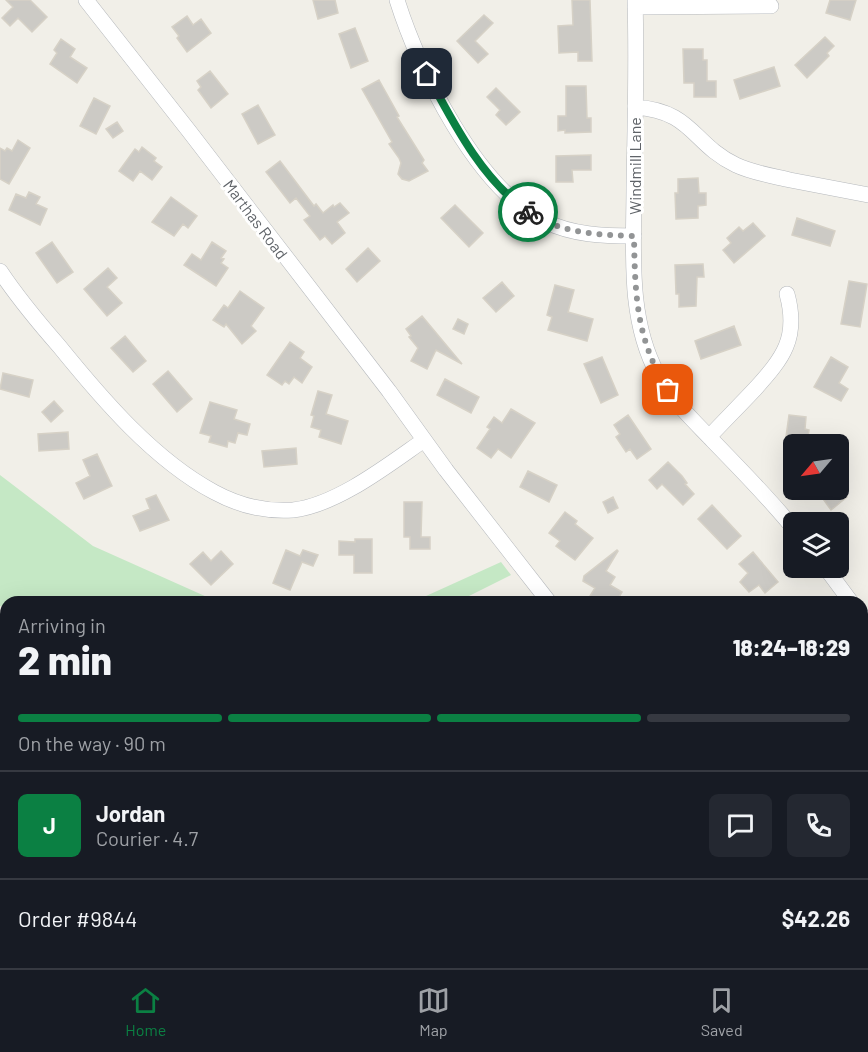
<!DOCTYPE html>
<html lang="en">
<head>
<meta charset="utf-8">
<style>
  :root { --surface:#171b24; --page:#242831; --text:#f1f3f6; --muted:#9ea1a6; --line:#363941; --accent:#0b8043 }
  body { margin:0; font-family:Barlow,sans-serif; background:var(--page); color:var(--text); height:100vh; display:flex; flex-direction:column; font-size:22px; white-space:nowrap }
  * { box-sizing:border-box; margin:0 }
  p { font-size:20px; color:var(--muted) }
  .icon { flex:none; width:33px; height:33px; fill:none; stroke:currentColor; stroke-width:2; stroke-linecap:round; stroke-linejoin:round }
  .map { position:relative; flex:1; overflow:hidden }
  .sheet { position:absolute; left:0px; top:596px; width:868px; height:374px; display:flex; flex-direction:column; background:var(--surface); border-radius:18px 18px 0 0; box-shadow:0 6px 24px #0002 }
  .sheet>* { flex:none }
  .needle { width:39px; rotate:241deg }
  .tools { position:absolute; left:783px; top:434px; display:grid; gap:12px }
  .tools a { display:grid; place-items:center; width:66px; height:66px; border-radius:9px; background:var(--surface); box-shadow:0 6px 24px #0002; font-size:30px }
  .pin { position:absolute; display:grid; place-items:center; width:51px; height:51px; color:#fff; margin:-26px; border-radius:12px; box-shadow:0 3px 9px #0006 }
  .courier { position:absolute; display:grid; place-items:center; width:60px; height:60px; margin:-30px; border:4px solid #0b8043; border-radius:50%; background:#fff; color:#222; box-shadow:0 2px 8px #0007 }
  .head em { font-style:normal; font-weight:800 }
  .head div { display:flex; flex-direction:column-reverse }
  .head { display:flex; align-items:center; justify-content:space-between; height:102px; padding:0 18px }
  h1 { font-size:39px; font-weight:800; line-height:45px }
  .bar { display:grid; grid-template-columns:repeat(4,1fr); gap:9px 6px; align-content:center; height:72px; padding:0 18px }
  .bar i { height:8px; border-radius:4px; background:var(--line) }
  .bar .selected { background:var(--accent) }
  .bar p { grid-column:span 4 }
  .line { display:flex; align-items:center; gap:15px; padding:0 18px; border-top:2px solid var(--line) }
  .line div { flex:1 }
  .round { display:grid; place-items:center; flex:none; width:63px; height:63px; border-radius:9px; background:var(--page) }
  .dock { display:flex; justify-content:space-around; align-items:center; height:84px; border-top:2px solid var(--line); background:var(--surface); font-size:16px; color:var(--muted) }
  .dock a { display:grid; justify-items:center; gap:3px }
  .dock .selected { color:var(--accent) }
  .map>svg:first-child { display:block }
  .green { fill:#c5e8c5 }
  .building { fill:#cccac5; stroke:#d6d1c6; stroke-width:1.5 }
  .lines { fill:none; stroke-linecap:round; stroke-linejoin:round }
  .minor-casing { stroke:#b5b8bc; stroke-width:16 }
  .minor { stroke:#fff; stroke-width:15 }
  .done { stroke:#929495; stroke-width:6; stroke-dasharray:0 10.8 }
  .route { stroke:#0b8043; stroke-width:8 }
  .labels { text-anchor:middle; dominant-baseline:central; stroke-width:6; stroke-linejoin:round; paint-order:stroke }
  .street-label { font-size:16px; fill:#5f6368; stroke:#fff }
</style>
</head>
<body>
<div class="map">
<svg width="868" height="968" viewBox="0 0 868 968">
  <rect width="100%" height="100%" fill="#f1efe8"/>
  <path class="green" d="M0 475 93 546 216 601 6 602V607L0 606Z
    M501 562 511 575 459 601H415Z
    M46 963H295L293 968H39Z"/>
  <path class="building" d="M6 0H30L47 17 32 32 18 18 10 26 2 18 13 7Z
    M313 0H335L338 13 318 19Z
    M572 0H590L592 61H578V52L559 53 558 26 573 25Z
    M830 0H856L850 20 826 13Z
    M484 15 493 23 475 41 488 54 478 63 457 41Z
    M187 16 193 25 201 19 211 33 187 52 177 38 179 36 172 27Z
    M355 28 368 61 351 68 339 34Z
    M825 37 834 46 827 53 829 56 807 78 795 65Z
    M61 39 75 49 70 57 87 68 77 83 50 64 57 53 54 50Z
    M683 49H703V60H707V81H716V97H694V83H684Z
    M774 67 780 86 740 99 734 80Z
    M210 71 228 94 211 108 198 90 201 87 197 81Z
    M379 80 399 116 397 117 424 160 422 163 428 171 409 181 402 179 398 174 401 163 399 158 389 144 392 142 362 89Z
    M566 86H586L587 118H591V132L565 133V130L558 131V116H566Z
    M496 88 520 112 506 125 496 115 500 110 487 97Z
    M94 98 110 106 96 134 80 126Z
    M258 105 275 135 258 144 242 114Z
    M117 122 123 131 113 138 106 129Z
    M18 140 30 148 9 184 0 179V148L5 151 7 148 12 151Z
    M142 147 156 158 154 161 162 167 152 180 140 171 133 181 119 171 135 149 139 152Z
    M591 155V170H572L573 182H556V156Z
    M280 161 314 206 316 204 323 213 333 205 334 207 340 203 349 213 337 222 345 233 332 244 325 236 320 240 304 220 310 216 296 198 290 203 266 172Z
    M698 178 699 193H706V205L698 206V218L676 219 675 193H678V179Z
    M29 192 40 197 36 204 47 209 40 225 9 210 16 194 26 198Z
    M171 197 197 216 188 228 183 224 174 236 152 222Z
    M455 205 483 233 469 247 441 218Z
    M797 218 835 231 830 246 792 235Z
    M753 223 765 236 734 263 723 250 731 243 727 238 739 227 743 231Z
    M52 242 73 272 57 283 36 253Z
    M212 242 226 251 221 258 224 259 221 263 228 268 216 286 184 265 192 254 201 260Z
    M368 248 380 261 357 282 346 269Z
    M703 264 704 277H697L696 306 679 307V294H676L675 265Z
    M108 268 117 278 107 287 122 303 107 316 84 289Z
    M849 281 867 284 860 327 841 324Z
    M502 282 514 296 496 312 483 298Z
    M555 285 574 290 568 312 593 319 587 341 548 330 552 317 547 315Z
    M240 291 264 308 251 326 256 331 242 344 226 324 224 327 213 320 224 305 228 308Z
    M422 316 462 364 436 350 427 369 411 361 418 348 409 337 411 336 406 329Z
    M458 319 468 324 464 334 453 329Z
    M734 326 741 345 701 359 695 341Z
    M125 336 146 361 133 372 111 348Z
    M290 342 304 352 300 358 312 367 302 383 294 377 289 384 285 381 282 385 267 375Z
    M602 357 618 395 601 403 584 364Z
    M831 357 848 367 839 383 848 389 841 401 814 387Z
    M168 371 192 399 177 412 153 384Z
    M3 373 33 380 29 397 0 389Z
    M445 379 479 397 471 413 437 395Z
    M318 391 332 395 326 414 348 421 341 444 319 437 321 430 311 427 314 416 311 415Z
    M54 401 63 411 51 422 42 412Z
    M210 402 237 410 234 419 250 424 247 435 238 433 235 443 228 441 227 447 209 442 211 436 200 433Z
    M511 409 535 423 511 458 498 449 491 458 477 448 490 429 487 427 494 417 502 423Z
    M628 415 651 449 637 459 630 449 626 452 616 437 620 434 614 425Z
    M789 415 806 417 805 429 809 430 807 444H785Z
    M68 432 69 449 39 451 38 434Z
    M296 448 297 464 264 467 262 451Z
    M97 454 112 486 84 499 76 483 90 476 83 460Z
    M668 462 682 476 687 483 685 484 694 494 683 505 662 484 657 489 649 480Z
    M528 471 557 485 549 502 520 487Z
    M816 489H840L847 497 831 510Z
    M156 495 169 520 140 531 133 516 150 509 146 499Z
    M613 497 618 508 608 513 603 502Z
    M404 502H422L421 537H430V549H410V537H404Z
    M712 505 741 536 727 549 698 519Z
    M565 512 577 521 575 524 593 538 575 560 556 546 560 541 549 533Z
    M355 539H372V573H354V555H339V541L355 542Z
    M286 550 300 556 303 550 318 555 313 566 302 562 290 590 273 583Z
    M617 550 618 551 606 571 615 577 610 585 622 592 616 602H600L590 596 595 588 583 581 584 576Z
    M221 551 233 564 211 585 190 564 203 552 211 561Z
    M753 552 778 582 765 593 759 585 749 592 740 582 748 573 739 564Z"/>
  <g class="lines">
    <defs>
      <path id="minor" d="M86 0 189 131 389 391 446 470 549 602
        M397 0C419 70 476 188 544 221 573 235 603 236 634 236
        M635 0C637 62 635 125 634 187 634 250 627 318 658 375 672 401 693 420 713 441 741 470 769 498 794 529
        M635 7 771 6
        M635 107C693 111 692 144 736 165 753 173 773 176 790 180 816 185 842 190 868 195
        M0 271C18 298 38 322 59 346 102 399 154 460 214 492 238 505 265 512 293 510 337 505 388 465 424 440
        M709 437C724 421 740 405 755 389 783 358 799 338 787 294
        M825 567 851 602
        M862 616 868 624
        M0 764 6 765
        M862 915 868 918
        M716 963V968
        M428 968 429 963"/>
    </defs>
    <use href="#minor" class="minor-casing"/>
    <use href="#minor" class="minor"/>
  </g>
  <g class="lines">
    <path class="done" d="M528 212C561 233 595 235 634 236 635 294 636 340 668 390"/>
    <path class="route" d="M427 74C454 124 481 178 528 212"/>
  </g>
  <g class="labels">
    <g class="street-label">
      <text transform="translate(634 166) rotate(-90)">Windmill Lane</text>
      <text transform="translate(256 219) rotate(53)">Marthas Road</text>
    </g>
  </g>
</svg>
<div class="tools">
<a><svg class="needle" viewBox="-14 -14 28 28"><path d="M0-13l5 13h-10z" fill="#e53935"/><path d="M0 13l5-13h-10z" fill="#9ea1a6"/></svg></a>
<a><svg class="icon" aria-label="layers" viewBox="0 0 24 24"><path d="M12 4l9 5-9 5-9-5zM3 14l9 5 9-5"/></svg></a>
</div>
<div class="pin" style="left:668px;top:390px;background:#ea580c"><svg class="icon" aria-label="bag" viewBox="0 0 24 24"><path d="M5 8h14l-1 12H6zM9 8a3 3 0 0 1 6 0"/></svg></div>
<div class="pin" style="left:427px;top:74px;background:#1f2937"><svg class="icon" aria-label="home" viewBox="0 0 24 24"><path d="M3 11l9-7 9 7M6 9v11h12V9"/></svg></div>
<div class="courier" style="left:528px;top:212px"><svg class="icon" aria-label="bike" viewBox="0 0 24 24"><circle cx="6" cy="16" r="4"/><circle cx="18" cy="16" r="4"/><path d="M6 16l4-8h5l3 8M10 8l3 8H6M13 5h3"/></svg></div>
<section class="sheet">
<div class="head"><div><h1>2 min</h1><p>Arriving in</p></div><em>18:24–18:29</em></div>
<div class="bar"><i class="selected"></i><i class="selected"></i><i class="selected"></i><i></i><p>On the way · 90 m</p></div>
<div class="line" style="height:108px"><b class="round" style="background:var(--accent);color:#fff">J</b><div><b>Jordan</b><p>Courier · 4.7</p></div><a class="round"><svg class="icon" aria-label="chat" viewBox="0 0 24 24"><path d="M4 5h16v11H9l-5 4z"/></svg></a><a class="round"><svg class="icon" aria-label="phone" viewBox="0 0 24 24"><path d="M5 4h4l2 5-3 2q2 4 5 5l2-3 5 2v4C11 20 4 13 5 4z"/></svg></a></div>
<div class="line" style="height:78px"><div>Order #9844</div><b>$42.26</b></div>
</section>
</div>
<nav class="dock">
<a class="selected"><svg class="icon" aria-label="home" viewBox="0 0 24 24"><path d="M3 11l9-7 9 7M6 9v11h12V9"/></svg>Home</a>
<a><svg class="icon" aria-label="map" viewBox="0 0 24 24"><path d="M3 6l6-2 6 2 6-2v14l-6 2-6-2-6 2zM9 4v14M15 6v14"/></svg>Map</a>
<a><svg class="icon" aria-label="saved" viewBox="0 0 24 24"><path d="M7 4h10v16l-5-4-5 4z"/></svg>Saved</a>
</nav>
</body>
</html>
